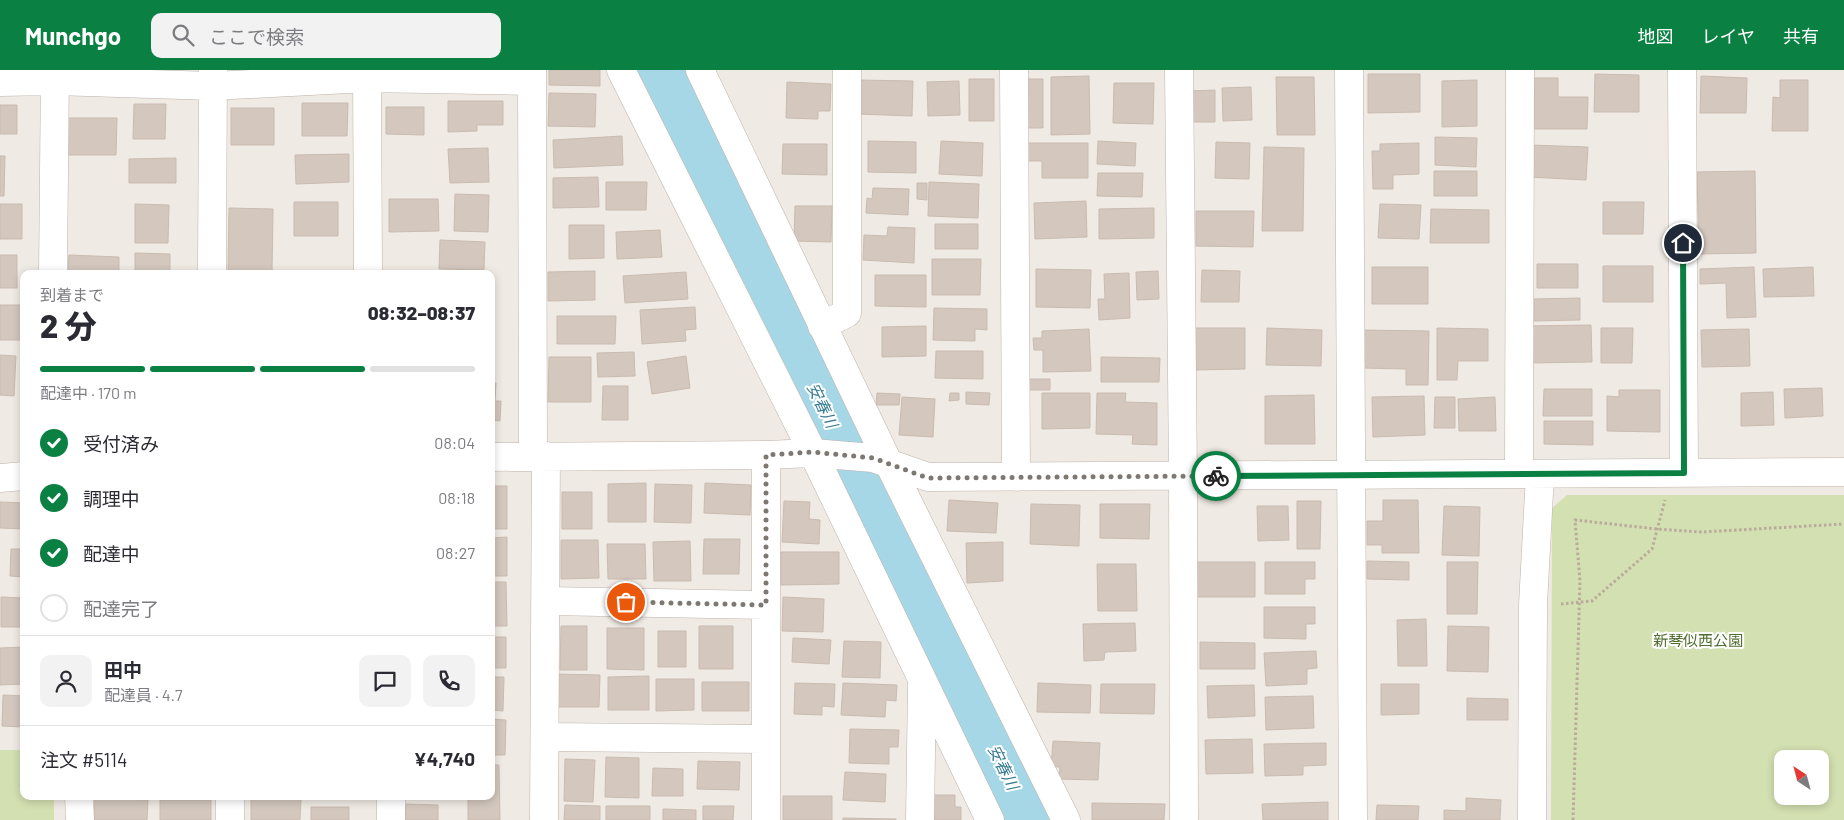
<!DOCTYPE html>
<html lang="ja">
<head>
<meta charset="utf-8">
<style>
  :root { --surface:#fff; --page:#f2f2f3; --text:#2b2b33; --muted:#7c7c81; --line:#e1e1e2; --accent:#0b8043 }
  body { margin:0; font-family:Barlow,"Noto Sans JP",sans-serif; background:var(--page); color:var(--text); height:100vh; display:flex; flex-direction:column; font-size:19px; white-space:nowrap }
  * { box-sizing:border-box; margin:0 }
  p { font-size:16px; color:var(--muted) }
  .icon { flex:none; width:28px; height:28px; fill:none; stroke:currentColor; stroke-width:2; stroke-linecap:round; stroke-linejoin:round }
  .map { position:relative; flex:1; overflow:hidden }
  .drawer { position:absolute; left:20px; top:200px; width:475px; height:530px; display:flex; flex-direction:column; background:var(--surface); border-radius:10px; box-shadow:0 2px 8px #0003 }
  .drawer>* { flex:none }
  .needle { width:32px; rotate:324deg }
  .buttons { position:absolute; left:1774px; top:680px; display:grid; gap:10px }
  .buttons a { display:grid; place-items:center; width:55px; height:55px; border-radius:10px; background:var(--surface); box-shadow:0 2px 8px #0003; font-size:25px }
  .pin { position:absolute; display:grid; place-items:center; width:42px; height:42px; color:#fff; margin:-21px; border:2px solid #fff; border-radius:50%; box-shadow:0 1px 5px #0007 }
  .courier { position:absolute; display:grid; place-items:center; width:50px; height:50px; margin:-25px; border:4px solid #0b8043; border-radius:50%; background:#fff; color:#222; box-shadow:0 1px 6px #0007 }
  .headline em { font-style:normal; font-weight:800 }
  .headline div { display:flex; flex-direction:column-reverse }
  .headline { display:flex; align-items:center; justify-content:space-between; height:85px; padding:0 20px }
  h1 { font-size:32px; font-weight:800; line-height:38px }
  .bar { display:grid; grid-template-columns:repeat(4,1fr); gap:8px 5px; align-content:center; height:60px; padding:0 20px }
  .bar i { height:6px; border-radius:4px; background:var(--line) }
  .bar .current { background:var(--accent) }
  .bar p { grid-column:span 4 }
  .line { display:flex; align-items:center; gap:12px; padding:0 20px; border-top:1px solid var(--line) }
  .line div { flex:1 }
  .round { display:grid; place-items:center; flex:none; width:52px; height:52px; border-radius:10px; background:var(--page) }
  ol { padding:0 20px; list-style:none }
  li { display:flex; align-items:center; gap:15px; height:55px }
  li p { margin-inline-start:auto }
  li .icon { padding:5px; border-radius:50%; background:var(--accent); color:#fff; stroke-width:4 }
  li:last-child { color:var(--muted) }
  li i { width:28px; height:28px; border:2px solid var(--line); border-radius:50% }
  header { display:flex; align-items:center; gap:30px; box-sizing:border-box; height:70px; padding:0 25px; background:var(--accent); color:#fff }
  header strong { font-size:24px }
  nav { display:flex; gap:28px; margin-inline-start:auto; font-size:18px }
  .search { width:350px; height:45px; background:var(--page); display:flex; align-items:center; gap:12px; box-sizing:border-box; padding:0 18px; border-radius:10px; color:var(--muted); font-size:19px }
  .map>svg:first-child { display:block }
  .green { fill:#d3e0b1; fill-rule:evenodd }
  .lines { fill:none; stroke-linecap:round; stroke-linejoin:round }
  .river { stroke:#a6d7e7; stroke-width:51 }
  .building { fill:#d3c7be; stroke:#cabbaf }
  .minor-casing { stroke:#bdb3ab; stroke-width:29 }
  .path { stroke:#baaa9b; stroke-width:3; stroke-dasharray:2.5 2.5; stroke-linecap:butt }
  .minor { stroke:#fff; stroke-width:28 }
  .done { stroke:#7e7872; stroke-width:5; stroke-dasharray:0 9 }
  .route { stroke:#0b8043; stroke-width:6 }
  .labels { text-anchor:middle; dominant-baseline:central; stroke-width:4; stroke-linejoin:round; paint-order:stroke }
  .park-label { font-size:15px; fill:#506c2f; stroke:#fff }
  .water-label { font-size:16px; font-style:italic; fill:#377a92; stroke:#fff }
</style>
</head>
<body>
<header>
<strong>Munchgo</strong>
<div class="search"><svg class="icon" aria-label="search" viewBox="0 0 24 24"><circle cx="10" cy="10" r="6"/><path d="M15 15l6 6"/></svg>ここで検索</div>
<nav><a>地図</a><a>レイヤ</a><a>共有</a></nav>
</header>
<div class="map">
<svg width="1844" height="750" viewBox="0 0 1844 750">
  <rect width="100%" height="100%" fill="#f0eae4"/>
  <path class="green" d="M1567 425H1844V750H1551L1552 438ZM1782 689H1820V726H1782Z
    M0 680H24V726H54V750H0Z"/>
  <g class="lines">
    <path class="river" d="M657 0 1030 750"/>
  </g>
  <path class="building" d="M549 0H600V16L549 15Z
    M1368 4H1420V42L1368 43Z
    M1595 4 1639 5V42H1594Z
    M1089 6 1090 64 1051 65V7Z
    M1701 6 1747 8 1746 43H1700Z
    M1276 7H1314L1315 65H1277Z
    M1527 8H1558V27H1588L1587 59H1526Z
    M969 9H994V51H969Z
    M1019 9H1043V58H1019Z
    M858 10 913 11 912 46 857 44Z
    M1477 10V56L1442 57V11Z
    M1780 10H1808V61H1772L1773 27 1780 28Z
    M959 11 960 45 928 46 927 12Z
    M787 12 831 14 830 41H818V49L786 48Z
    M1114 13H1154L1153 54 1113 53Z
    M1251 17 1252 50 1223 51 1222 18Z
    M1215 20V52H1189L1188 21Z
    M549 23 596 24 595 57 548 56Z
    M448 31H503V55H477V61L448 62Z
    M302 33H348L347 66H302Z
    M134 34H166L165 69H133Z
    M0 35H17V64H0Z
    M386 37H424V65L386 64Z
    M231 38H274V75H231Z
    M67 48H117L116 85H67Z
    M622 66 623 95 554 98 553 70Z
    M1435 67 1477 68 1476 97 1435 95Z
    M868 71 916 72V103L868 102Z
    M941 71 983 73 982 106 939 104Z
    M1098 71 1136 73 1135 96 1097 94Z
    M1216 72 1250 73 1249 109 1215 108Z
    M1025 73H1088V108H1042V91H1024Z
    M1419 73V104L1393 105V119H1373L1372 81H1380V74Z
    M783 74H827V105L782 104Z
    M1530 75 1588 77 1586 110 1528 107Z
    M1264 77 1304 78 1303 161H1262Z
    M488 78 489 112 450 113 448 79Z
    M349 84V112L296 114 295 85Z
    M0 86H5L4 126H0Z
    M176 88V113H129V89Z
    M1434 101H1477V126H1434Z
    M1755 101 1756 183 1699 184 1697 102Z
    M1098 103H1143L1142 127 1097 126Z
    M598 107 599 137 553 138V108Z
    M606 112H647L646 140H606Z
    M929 112 979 114 978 148 928 146Z
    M917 113H927V130L917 129Z
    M873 118 909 119 908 145 866 143 867 128 872 129Z
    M455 124 489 125 488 162 454 161Z
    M389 129H438L439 161 389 162Z
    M1086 131 1087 167 1035 169 1034 133Z
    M294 132H338V166H294Z
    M1603 132H1644L1643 164H1603Z
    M0 134H22V169H0Z
    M135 134 169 135 168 173H135Z
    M1380 134 1421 135 1419 169 1378 168Z
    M795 136H832L831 172 794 171Z
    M229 138 273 139 272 203H228Z
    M1154 138V168L1099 169V139Z
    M1431 139 1489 140V173H1430Z
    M1196 141H1254L1253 177 1196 176Z
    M935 154H978V179H935Z
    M569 155H604V188L569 189Z
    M888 157 915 158 914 193 863 190 864 165 887 166Z
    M660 160 662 187 617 189 616 162Z
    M440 170 485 172 484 200 439 199Z
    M135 183 170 184V204H135Z
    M0 185H17V218H0Z
    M69 185 119 187V204H68Z
    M932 189H981L980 225H932Z
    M1537 194H1578V218H1537Z
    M1603 196H1653V232H1603Z
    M1372 197H1428V234H1372Z
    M1754 197 1756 247 1727 248 1726 213 1700 214V199Z
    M1813 197 1814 226 1764 227 1763 199Z
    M1036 199 1091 200 1090 238 1036 237Z
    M1202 200 1240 201 1239 232H1201Z
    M595 201V230L548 231V202Z
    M1158 201 1159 229 1137 230 1136 202Z
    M686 202 688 229 625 233 623 206Z
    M1129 203 1130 248 1099 250 1098 229H1105L1104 204Z
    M875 205H926V237L875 236Z
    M1580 228V250L1534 251V229Z
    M0 235H24V270H0Z
    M695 237 696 259 685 260 686 271 642 274 640 240Z
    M934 238 987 239V260L975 259V271L933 270Z
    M557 246H616L615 274H557Z
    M1591 255 1592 292 1527 293V256Z
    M926 256V286L882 287V257Z
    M1193 258H1245V299L1194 300Z
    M1267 258 1322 260 1321 296 1266 295Z
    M1437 258 1488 259V291H1458L1457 310H1437Z
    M1601 258H1633L1632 293H1601Z
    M1089 259 1091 301 1043 302V280H1034L1033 268H1042V261Z
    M1749 259 1750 296 1702 297 1701 260Z
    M1363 260 1429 261 1428 315H1406V299L1362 298Z
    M936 281H983V309L935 308Z
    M634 282 635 306 598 307 597 283Z
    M0 285 16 286 14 326 0 325Z
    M686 286 690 318 652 324 647 292Z
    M549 287H591V332H548Z
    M1101 287 1160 288 1159 312H1101Z
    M1029 309H1050V320H1029Z
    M491 313H496L495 331H501L500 351 491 350Z
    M603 316H628V350H602Z
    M1822 318 1823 346 1785 348 1784 319Z
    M1544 319H1592V346H1543Z
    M1619 320H1660V362L1607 361V326L1619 327Z
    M966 322 990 323 989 335 966 334Z
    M1773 322 1774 355 1741 356V323Z
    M877 323 900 324 899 335H876Z
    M950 323H959V330L949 331Z
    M1042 323H1090V358L1042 359Z
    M1097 323H1126L1125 332 1157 333V375L1132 374 1133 365 1096 364Z
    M1314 325 1315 374H1265V326Z
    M1424 326 1425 365 1373 367 1372 327Z
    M902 327 935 329 933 367 899 365Z
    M1435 327H1455V358H1434Z
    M1495 327 1496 361H1459L1458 329Z
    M1544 351H1593V375L1544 374Z
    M646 413V452H608V414Z
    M705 413 751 415 750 445 704 443Z
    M655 414 692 415 691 453 654 452Z
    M491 416H507V459H491Z
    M562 422H592V459H562Z
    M949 430 998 433 996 463 947 461Z
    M1383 430H1418L1419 483H1382V475H1367V451H1383Z
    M784 431 810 432 809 449 820 450 819 474 782 472Z
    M1297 431H1321L1320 479H1297Z
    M0 432 24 433V459L0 458Z
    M1031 434 1080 435 1079 476 1030 474Z
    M1100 434H1150L1149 469 1100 468Z
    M1257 436H1288L1289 470 1258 471Z
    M1444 436 1480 437 1479 486 1442 485Z
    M507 467V506H491V468Z
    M704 469H740L739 504H703Z
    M561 470H598L599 508 561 509Z
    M690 471 691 511H654L653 472Z
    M1003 472V511L967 513 966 473Z
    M607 474H645L646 509H608Z
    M11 479H24V507L10 506Z
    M781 482H839V514L781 515Z
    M1367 491 1409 492V510L1367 509Z
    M1197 492H1255V527H1197Z
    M1265 492H1315V509H1305V524H1265Z
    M1447 492H1478L1477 544H1447Z
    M1097 494H1136L1137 541H1098Z
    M491 512H506L507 556H491Z
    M1 527 24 528V557H1Z
    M783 527 824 529 823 562 782 561Z
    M1264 537H1315V554H1306V569L1264 568Z
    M1426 549 1427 596H1398L1397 550Z
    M1135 553 1136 581 1105 582 1104 590 1084 591 1083 554Z
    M561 556H587V600H560Z
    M699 556H733V599H699Z
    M1448 556 1489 557 1488 602 1447 601Z
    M607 558H644V600L607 599Z
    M658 561H686V597H658Z
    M491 567H506V598H491Z
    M793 568 831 570 829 594 792 592Z
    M844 571 881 572 880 608 842 607Z
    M1200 572 1255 573V599H1200Z
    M24 577V614L0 615V578Z
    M1316 581 1317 598 1307 599V614L1266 616 1264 583Z
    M557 604 600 605 599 637H557Z
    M649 606V640H608V607Z
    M491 607H504L503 641 491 640Z
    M656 609H694V640L656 641Z
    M702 612H749V641H702Z
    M795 613 835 614 834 637 822 636V645L794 644Z
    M843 613 897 615 896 631 886 630 885 647 841 645Z
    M1038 613 1091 615 1090 643 1037 642Z
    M1101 614H1155L1154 644 1100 643Z
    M1381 614H1419V644L1381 645Z
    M1254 615 1255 646 1208 648 1207 616Z
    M3 625 24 626V657L2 656Z
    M1313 626 1314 658 1266 660 1265 627Z
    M1467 628 1508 629V650H1467Z
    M491 649 506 650 505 685H491Z
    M850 659 899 660 898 677H889V694L849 693Z
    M1252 669 1253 703 1206 704 1205 670Z
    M1053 671 1100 673 1098 710 1059 709 1060 697H1051Z
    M1326 673V695L1303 696V705L1265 706 1264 674Z
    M606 687 639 688V728L605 727Z
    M565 689 595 690 593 732 564 731Z
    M698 691 740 692 739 720 697 719Z
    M491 695H499L500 750H468V726H491Z
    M653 698 683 699V726H652Z
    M845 702 886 704 885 732 843 730Z
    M933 725H955V737H961V750H933Z
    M317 726H345V729H317Z
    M783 726H832V750H783Z
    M95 728 148 730 147 750H94Z
    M1466 728 1501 730 1500 750H1444V740L1466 741Z
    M251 729H301L300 750H251Z
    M160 730H211V750H160Z
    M1328 732V750H1263L1262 734Z
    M1092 733 1165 734 1164 750H1092Z
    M406 734 438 735V750H405Z
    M565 735 600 736V750H564Z
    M1377 735 1419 736 1418 750H1376Z
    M606 736H650V750H606Z
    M703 736H734L733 750H703Z
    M311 737H349V750H311Z
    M663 739 696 740V750H663Z
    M843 748 896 749V750H843Z"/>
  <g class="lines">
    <defs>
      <path id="minor" d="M367 0 368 204
        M532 0 533 387
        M621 0 813 383 990 750
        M700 0 889 394 1066 750
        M1014 0 1016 407
        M1179 0 1183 406 1184 750
        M1349 0 1353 750
        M1682 0 1684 403
        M0 12 55 11 213 16 367 8 531 11
        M53 204 55 0
        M212 204 213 0
        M822 256 847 243V0
        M491 387 766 385 813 383 873 388 928 407 1844 402
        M1519 404 1520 0
        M0 408 24 406
        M547 531 766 535
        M545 667 766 669
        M79 726 80 750
        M230 750V726
        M391 750V726
        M544 750 546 386
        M766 750V385
        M920 750 922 614
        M1532 750 1533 535 1540 404"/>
    </defs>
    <use href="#minor" class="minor-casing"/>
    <path class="path" d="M1561 534 1592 531 1652 479 1665 430
      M1573 750 1580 511 1575 450 1657 459 1702 462 1844 454"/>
    <use href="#minor" class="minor"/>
  </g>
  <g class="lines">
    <path class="done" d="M626 532 766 535V385L813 382 873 388 928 408 1216 406"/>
    <path class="route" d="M1216 406 1684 403 1683 173"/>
  </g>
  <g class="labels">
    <g class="park-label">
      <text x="1698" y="570">新琴似西公園</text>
    </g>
    <g class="water-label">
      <text transform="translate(823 335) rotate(64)">安春川</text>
      <text transform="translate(1004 697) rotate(64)">安春川</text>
    </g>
  </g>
</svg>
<div class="buttons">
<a><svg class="needle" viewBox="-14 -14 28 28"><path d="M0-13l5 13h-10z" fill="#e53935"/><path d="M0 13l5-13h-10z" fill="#7c7c81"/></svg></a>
</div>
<div class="pin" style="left:626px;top:532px;background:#ea580c"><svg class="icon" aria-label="bag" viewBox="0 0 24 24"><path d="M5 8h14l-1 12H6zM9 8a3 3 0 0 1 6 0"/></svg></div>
<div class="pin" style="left:1683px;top:173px;background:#1f2937"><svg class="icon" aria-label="home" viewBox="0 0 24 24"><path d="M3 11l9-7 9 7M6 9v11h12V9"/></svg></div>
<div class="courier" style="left:1216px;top:406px"><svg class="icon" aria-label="bike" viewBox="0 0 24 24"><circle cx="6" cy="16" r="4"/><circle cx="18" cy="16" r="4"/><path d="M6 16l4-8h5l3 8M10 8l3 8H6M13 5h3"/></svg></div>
<section class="drawer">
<div class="headline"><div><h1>2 分</h1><p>到着まで</p></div><em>08:32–08:37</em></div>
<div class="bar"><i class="current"></i><i class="current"></i><i class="current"></i><i></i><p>配達中 · 170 m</p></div>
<ol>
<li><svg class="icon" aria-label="check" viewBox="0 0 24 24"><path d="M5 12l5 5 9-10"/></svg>受付済み<p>08:04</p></li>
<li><svg class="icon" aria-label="check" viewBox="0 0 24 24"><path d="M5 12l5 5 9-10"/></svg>調理中<p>08:18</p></li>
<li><svg class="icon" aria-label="check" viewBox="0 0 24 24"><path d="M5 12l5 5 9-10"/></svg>配達中<p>08:27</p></li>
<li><i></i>配達完了</li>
</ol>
<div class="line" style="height:90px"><a class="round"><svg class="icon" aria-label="person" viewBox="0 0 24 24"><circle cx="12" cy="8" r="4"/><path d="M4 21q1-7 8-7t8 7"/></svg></a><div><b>田中</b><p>配達員 · 4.7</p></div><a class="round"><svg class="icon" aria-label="chat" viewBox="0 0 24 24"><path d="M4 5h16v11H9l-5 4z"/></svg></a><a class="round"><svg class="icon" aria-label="phone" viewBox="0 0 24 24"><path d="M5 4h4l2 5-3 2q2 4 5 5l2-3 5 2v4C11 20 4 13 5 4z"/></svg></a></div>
<div class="line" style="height:65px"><div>注文 #5114</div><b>¥4,740</b></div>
</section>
</div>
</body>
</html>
